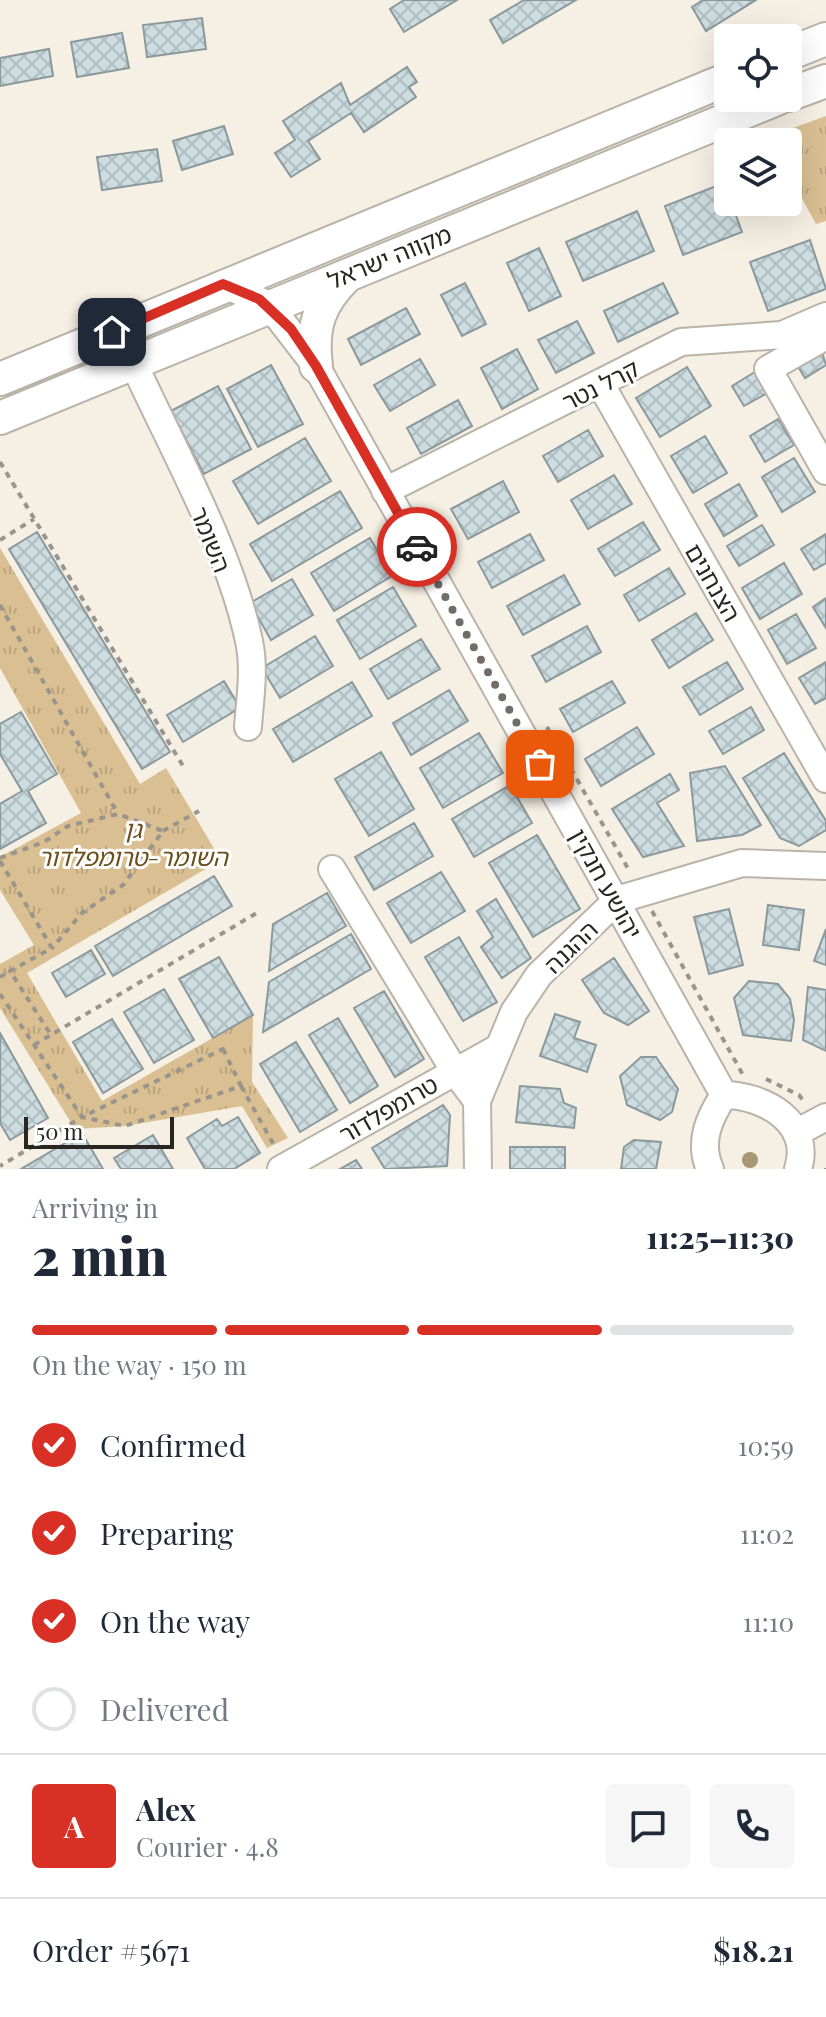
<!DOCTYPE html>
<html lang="en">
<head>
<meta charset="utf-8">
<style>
  :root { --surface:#fff; --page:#f6f6f7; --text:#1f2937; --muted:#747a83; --line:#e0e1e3; --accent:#d93025 }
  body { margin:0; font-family:"Playfair Display","Noto Sans Hebrew",serif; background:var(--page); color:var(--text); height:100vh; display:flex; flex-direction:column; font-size:30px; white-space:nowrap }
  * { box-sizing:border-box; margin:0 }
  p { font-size:26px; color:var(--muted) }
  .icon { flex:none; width:44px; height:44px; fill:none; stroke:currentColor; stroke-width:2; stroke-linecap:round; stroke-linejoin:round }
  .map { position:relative; height:1169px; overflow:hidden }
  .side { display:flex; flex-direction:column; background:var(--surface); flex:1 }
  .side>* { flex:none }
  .tools { position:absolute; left:714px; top:24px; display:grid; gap:16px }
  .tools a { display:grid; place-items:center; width:88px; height:88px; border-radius:8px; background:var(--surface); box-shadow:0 8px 32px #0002; font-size:40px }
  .scale { position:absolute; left:24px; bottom:20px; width:150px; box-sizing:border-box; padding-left:8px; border:4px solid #292622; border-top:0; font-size:22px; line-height:28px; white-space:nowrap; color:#292622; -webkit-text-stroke:6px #fff; paint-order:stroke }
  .pin { position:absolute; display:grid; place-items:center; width:68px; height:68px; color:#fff; margin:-34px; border-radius:16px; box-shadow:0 4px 12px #0006 }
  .courier { position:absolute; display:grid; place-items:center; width:80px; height:80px; margin:-40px; border:6px solid #d93025; border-radius:50%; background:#fff; color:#222; box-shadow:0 2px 10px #0007 }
  .head em { font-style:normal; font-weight:800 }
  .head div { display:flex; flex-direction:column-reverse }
  .head { display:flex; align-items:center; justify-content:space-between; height:136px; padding:0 32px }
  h1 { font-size:52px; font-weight:800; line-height:60px }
  .bar { display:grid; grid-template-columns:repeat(4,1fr); gap:12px 8px; align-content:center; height:96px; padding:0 32px }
  .bar i { height:10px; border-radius:6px; background:var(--line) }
  .bar .current { background:var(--accent) }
  .bar p { grid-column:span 4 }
  .line { display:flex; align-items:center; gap:20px; padding:0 32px; border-top:2px solid var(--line) }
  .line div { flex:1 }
  .round { display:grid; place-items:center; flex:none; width:84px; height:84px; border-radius:8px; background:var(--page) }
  ol { padding:0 32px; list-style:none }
  li { display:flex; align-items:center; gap:24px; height:88px }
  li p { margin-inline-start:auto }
  li .icon { padding:8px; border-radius:50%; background:var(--accent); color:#fff; stroke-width:4 }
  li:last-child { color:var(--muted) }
  li i { width:44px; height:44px; border:4px solid var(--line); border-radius:50% }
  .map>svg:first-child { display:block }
  .park { fill:url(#park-tufts) }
  .building { fill:url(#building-cross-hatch); stroke:#8a999c; stroke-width:2 }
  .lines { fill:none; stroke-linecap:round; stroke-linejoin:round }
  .minor-casing { stroke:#bab3a8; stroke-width:30 }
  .major-casing { stroke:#bab3a8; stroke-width:36 }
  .path { stroke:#99948c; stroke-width:4; stroke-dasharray:6 6; stroke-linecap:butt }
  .minor { stroke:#fff; stroke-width:26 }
  .major { stroke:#fff; stroke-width:32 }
  .tree { fill:#aa9773 }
  .done { stroke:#716c66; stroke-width:8; stroke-dasharray:0 14.4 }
  .route { stroke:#d93025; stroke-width:10 }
  .labels { text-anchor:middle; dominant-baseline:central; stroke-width:6; stroke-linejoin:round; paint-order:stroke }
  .street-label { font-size:24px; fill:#292622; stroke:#fff }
  .park-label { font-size:24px; font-style:italic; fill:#6b4f18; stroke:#fff }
</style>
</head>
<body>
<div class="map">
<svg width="826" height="1169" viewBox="0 0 826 1169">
  <defs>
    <pattern id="park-tufts" width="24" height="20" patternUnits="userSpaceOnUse" patternTransform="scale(2)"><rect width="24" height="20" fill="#dabf93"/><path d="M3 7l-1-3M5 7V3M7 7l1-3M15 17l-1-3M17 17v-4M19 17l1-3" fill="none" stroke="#bba47e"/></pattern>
    <pattern id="building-cross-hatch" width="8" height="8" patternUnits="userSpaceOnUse" patternTransform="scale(2)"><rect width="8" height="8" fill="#cddce0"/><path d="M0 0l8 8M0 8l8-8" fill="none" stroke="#b0bdc0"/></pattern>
  </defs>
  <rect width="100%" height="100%" fill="#f6efe3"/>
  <path class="park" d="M826 116V221L816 224 788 173V142H771L768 137Z
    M0 548 140 784 166 768 221 860 27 973 102 1101 253 1015 252 1082 288 1138 267 1148 242 1106 125 1126 75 1129 0 1008V964L34 945 0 890V857L81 813 0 668Z"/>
  <path class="building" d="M404 0H457L404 32 390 9Z
    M524 0H576L503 43 490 20Z
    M703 0H756L706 31 692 7Z
    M202 18 206 49 147 57 143 25Z
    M122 33 129 68 77 77 71 42Z
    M49 49 53 76 0 86V58Z
    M407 67 417 82 409 87 416 97 364 132 351 113 308 141 320 159 291 177 275 153 295 140 283 121 341 83 350 105Z
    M224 126 233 154 182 170 173 141Z
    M157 149 162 181 102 190 97 157Z
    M724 183 742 232 683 255 665 206Z
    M637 211 654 251 583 281 566 242Z
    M810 240 826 289 768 311 750 262Z
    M539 248 561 296 529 311 507 263Z
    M465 283 486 324 462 336 441 295Z
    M663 283 678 313 618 342 604 311Z
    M406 308 420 334 361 365 348 339Z
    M577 321 594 353 556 373 538 340Z
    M517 349 538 389 502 409 481 368Z
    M821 349 826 365 805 378 796 363Z
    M420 359 435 385 390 411 374 385Z
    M271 365 303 424 258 447 227 389Z
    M687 367 711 406 660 437 636 398Z
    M758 370 771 391 744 406 732 386Z
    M218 386 251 449 204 474 171 411Z
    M458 400 472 426 421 454 407 428Z
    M778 419 794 445 765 462 750 436Z
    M588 430 603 456 558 482 543 456Z
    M705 436 727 473 693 493 671 456Z
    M305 438 331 481 258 524 233 481Z
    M794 458 815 492 782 512 762 477Z
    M614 475 632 504 588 529 571 500Z
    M503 481 519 512 468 539 451 509Z
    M739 484 757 516 724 536 705 504Z
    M340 491 362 528 272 581 250 544Z
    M643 522 660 550 615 576 598 549Z
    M762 525 774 545 739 566 727 546Z
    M37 532 170 752 142 769 9 549Z
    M530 534 544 560 492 588 478 562Z
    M826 534V563L814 570 801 549Z
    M370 538 392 576 334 611 311 573Z
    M784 563 802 594 760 619 742 588Z
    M669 568 685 594 639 621 624 595Z
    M564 575 580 604 523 635 507 606Z
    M292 579 313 615 271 640 250 603Z
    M393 587 416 626 360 659 337 620Z
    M826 598V628L813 607Z
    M696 613 713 640 669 668 652 640Z
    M796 614 816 648 787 664 768 630Z
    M587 626 601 652 546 682 532 656Z
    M315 636 333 666 280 698 262 668Z
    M421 639 440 669 388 699 370 669Z
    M727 662 743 689 700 715 683 687Z
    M826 662V698L815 704 799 678Z
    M224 681 240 708 183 742 167 715Z
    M612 681 625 703 573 732 560 709Z
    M352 682 372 716 293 762 273 729Z
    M449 690 468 721 411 755 393 723Z
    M751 707 764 730 723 754 709 731Z
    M21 712 57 774 28 791 46 823 0 849V804L22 791 0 754V724Z
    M637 727 654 754 601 786 585 759Z
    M479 733 503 773 443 808 420 768Z
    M381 752 414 809 369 836 335 779Z
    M784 753 826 821V830L799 846 780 838 743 778Z
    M725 766 761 825 742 835 697 841 690 773Z
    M670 774 679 790 657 803 684 846 643 857 612 809Z
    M510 785 532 823 474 857 452 819Z
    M414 823 433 856 374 890 355 857Z
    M537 835 580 909 533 937 489 863Z
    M441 872 465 911 411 943 387 903Z
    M214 876 232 906 113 976 95 946Z
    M327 893 346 926 269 971 273 924Z
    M496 899 531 958 502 978 481 947 493 937 477 911Z
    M768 905 804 910 799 950 763 945Z
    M729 909 743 965 709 974 694 917Z
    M826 929V965L814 961Z
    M351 934 371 969 263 1032 269 982Z
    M459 937 497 1002 463 1021 425 957Z
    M91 950 105 974 66 997 52 973Z
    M219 957 253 1015 213 1038 179 979Z
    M614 958 649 1011 628 1025 604 1013 582 980Z
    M749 981 778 984 790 999 794 1020 791 1041 743 1035 734 998Z
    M808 987 826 990V1051L803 1040Z
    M164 989 194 1040 154 1063 124 1012Z
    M384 991 424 1059 395 1077 354 1008Z
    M555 1014 580 1022 574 1038 596 1045 587 1072 540 1056Z
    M338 1018 378 1086 350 1103 309 1035Z
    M112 1019 143 1069 103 1093 73 1042Z
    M0 1033 48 1118 10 1140 0 1123Z
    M296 1042 337 1110 300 1132 260 1064Z
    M641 1057H656L678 1089 672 1112 660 1120 627 1105 620 1076Z
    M520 1086 560 1089 564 1103 576 1108 574 1128 516 1122Z
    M443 1105 450 1115 447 1166 385 1169 372 1148Z
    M238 1117 260 1153 234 1169H205L187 1138 217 1119 222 1126Z
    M82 1133 103 1169H21Z
    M153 1135 173 1169H121L114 1158Z
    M634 1140 661 1142 656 1169H621L624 1147Z
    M510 1147H565V1169H510Z
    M356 1160 362 1169H340Z"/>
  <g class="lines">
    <defs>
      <path id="minor" d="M223 284 269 305 316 366 724 1095
        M826 336 768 369 826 471
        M133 362C173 450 229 547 249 641 255 669 250 699 248 727
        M601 385 826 779
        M385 491 681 342 782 335 826 316
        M332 869 454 1070 477 1101
        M724 1095C763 1095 813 1122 798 1169
        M796 1133 826 1117
        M281 1169 496 1049
        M478 1169 477 1101 514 1012 539 975 617 900 742 863 826 866
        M710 1169C698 1142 709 1118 724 1095"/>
      <path id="major" d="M788 54 826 39
        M788 95 826 81
        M316 366C311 327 319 303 347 276
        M0 379 728 79
        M0 418 779 98"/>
    </defs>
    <use href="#minor" class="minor-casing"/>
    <use href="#major" class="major-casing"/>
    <path class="path" d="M0 462 183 766
      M0 540 34 519
      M0 605 118 814
      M547 727 630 872
      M163 831 199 811
      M0 858 44 842 68 826 118 814 163 831 123 885 82 913 52 948
      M0 861 52 948 10 971 51 1035
      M652 911 743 1075
      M0 977 10 971
      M0 994 82 1117 0 1166
      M34 1045 260 911
      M223 1049 241 1086 125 1126 82 1117Z
      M766 1079 799 1095 805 1103
      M241 1086 275 1147
      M826 1169V1168"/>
    <use href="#minor" class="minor"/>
    <use href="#major" class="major"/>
  </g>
  <circle class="tree" cx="750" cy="1160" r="8"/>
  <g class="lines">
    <path class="done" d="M417 547 540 764"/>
    <path class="route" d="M112 332 223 284 259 299 291 329 316 366 417 547"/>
  </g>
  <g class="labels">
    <g class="street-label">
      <text transform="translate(389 256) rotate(-22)">מקווה ישראל</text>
      <text transform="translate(600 384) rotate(-27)">קרל נטר</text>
      <text transform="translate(212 539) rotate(68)">השומר</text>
      <text transform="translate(714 582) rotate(60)">הצנחנים</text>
      <text transform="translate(607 883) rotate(61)">יהושע חנקין</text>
      <text transform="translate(570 946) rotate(-44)">ההגנה</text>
      <text transform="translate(388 1108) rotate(-30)">טרומפלדור</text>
    </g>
    <g class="park-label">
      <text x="133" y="828">גן<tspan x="133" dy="28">השומר-טרומפלדור</tspan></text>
    </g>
  </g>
</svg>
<div class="tools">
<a><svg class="icon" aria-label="locate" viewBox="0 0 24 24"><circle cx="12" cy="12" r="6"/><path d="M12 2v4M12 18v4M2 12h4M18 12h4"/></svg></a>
<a><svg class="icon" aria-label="layers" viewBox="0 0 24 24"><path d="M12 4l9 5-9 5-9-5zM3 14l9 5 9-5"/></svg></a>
</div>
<div class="scale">50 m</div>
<div class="pin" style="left:540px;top:764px;background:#ea580c"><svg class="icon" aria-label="bag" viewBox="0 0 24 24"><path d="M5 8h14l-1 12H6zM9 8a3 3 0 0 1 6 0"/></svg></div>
<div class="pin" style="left:112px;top:332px;background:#1f2937"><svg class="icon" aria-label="home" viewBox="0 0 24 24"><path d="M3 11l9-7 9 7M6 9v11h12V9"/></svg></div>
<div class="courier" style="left:417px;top:547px"><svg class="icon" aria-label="car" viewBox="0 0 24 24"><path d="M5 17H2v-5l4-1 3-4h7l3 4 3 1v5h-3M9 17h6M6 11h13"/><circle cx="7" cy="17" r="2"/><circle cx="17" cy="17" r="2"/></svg></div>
</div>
<section class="side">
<div class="head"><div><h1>2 min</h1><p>Arriving in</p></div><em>11:25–11:30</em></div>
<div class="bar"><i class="current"></i><i class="current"></i><i class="current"></i><i></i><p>On the way · 150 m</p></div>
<ol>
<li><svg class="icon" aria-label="check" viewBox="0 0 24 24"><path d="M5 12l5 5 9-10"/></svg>Confirmed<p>10:59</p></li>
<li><svg class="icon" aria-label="check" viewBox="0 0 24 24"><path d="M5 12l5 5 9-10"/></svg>Preparing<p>11:02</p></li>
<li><svg class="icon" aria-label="check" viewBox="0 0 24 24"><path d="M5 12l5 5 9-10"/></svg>On the way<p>11:10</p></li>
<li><i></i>Delivered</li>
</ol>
<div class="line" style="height:144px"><b class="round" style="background:var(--accent);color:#fff">A</b><div><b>Alex</b><p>Courier · 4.8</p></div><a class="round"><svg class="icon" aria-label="chat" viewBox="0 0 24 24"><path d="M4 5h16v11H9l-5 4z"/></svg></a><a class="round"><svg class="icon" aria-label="phone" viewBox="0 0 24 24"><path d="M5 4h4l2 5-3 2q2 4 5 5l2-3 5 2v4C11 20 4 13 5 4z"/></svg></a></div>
<div class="line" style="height:104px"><div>Order #5671</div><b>$18.21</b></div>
</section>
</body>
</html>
